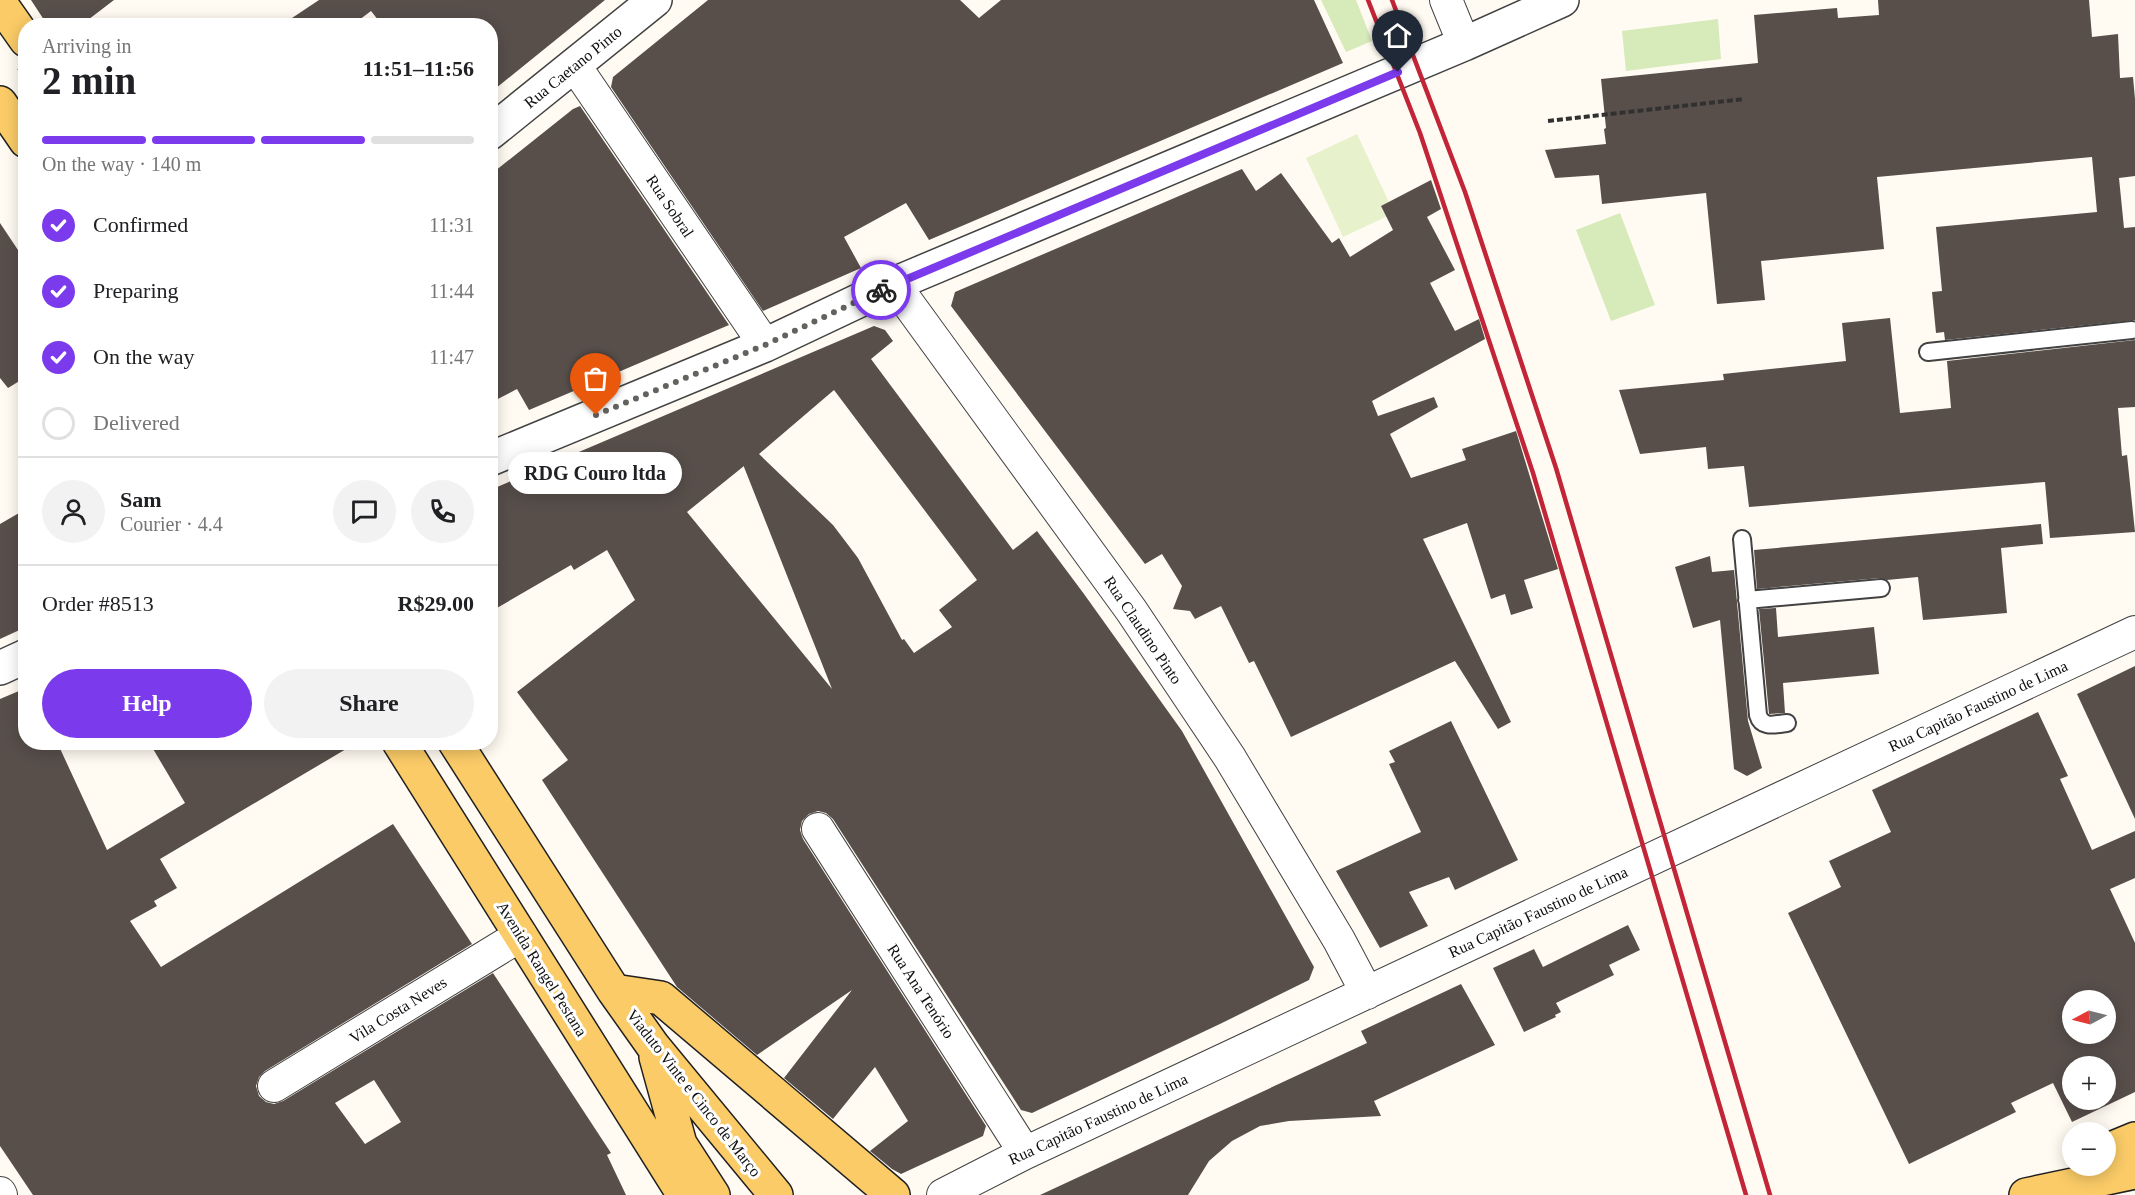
<!DOCTYPE html>
<html lang="en">
<head>
<meta charset="utf-8">
<style>
  :root { --surface:#fff; --page:#f2f2f2; --text:#202124; --muted:#757577; --line:#e0e0e0; --accent:#7c3aed }
  body { margin:0; font-family:"Times New Roman",serif; background:var(--page); color:var(--text); height:100vh; display:flex; flex-direction:column; font-size:22px; white-space:nowrap }
  * { box-sizing:border-box; margin:0 }
  p { font-size:20px; color:var(--muted) }
  .icon { flex:none; width:33px; height:33px; fill:none; stroke:currentColor; stroke-width:2; stroke-linecap:round; stroke-linejoin:round }
  .map { position:relative; flex:1; overflow:hidden }
  .sheet { position:absolute; left:18px; top:18px; width:480px; height:732px; display:flex; flex-direction:column; background:var(--surface); border-radius:24px; box-shadow:0 3px 15px #0003 }
  .sheet>* { flex:none }
  .needle { width:39px; rotate:263deg }
  .fabs { position:absolute; left:2062px; top:990px; display:grid; gap:12px }
  .fabs a { display:grid; place-items:center; width:54px; height:54px; border-radius:50%; background:var(--surface); box-shadow:0 3px 15px #0003; font-size:30px }
  .pin { position:absolute; display:grid; place-items:center; width:51px; height:51px; color:#fff; margin:-62px -26px; border-radius:50% 50% 50% 0; rotate:-45deg; box-shadow:0 0 6px #0007 }
  .pin .icon { rotate:45deg }
  .courier { position:absolute; display:grid; place-items:center; width:60px; height:60px; margin:-30px; border:4px solid #7c3aed; border-radius:50%; background:#fff; color:#222; box-shadow:0 2px 8px #0007 }
  .bubble { position:absolute; height:42px; border-radius:21px; background:var(--surface); box-shadow:0 3px 15px #0003; font-size:20px; font-weight:600; line-height:42px; text-align:center }
  .overview em { font-style:normal; font-weight:600 }
  .overview div { display:flex; flex-direction:column-reverse }
  .overview { display:flex; align-items:center; justify-content:space-between; height:102px; padding:0 24px }
  h1 { font-size:39px; font-weight:600; line-height:45px }
  .bar { display:grid; grid-template-columns:repeat(4,1fr); gap:9px 6px; align-content:center; height:72px; padding:0 24px }
  .bar i { height:8px; border-radius:4px; background:var(--line) }
  .bar .on { background:var(--accent) }
  .bar p { grid-column:span 4 }
  .line { display:flex; align-items:center; gap:15px; padding:0 24px; border-top:2px solid var(--line) }
  .line div { flex:1 }
  .round { display:grid; place-items:center; flex:none; width:63px; height:63px; border-radius:32px; background:var(--page) }
  ol { padding:0 24px; list-style:none }
  li { display:flex; align-items:center; gap:18px; height:66px }
  li p { margin-inline-start:auto }
  li .icon { padding:6px; border-radius:50%; background:var(--accent); color:#fff; stroke-width:4 }
  li:last-child { color:var(--muted) }
  li i { width:33px; height:33px; border:3px solid var(--line); border-radius:50% }
  .action { display:flex; gap:12px; margin-top:auto; padding:12px 24px }
  .action a { flex:1; height:69px; border-radius:36px; background:var(--accent); color:#fff; font-size:24px; font-weight:600; line-height:69px; text-align:center }
  .action a+a { background:var(--page); color:var(--text) }
  .map>svg:first-child { display:block }
  .green { fill:#d7eaba }
  .pitch { fill:#e7f1cc }
  .building { fill:#584f4b; fill-rule:evenodd }
  .lines { fill:none; stroke-linecap:round; stroke-linejoin:round }
  .service-casing { stroke:#424242; stroke-width:20 }
  .minor-casing { stroke:#424242; stroke-width:34 }
  .tertiary-casing { stroke:#424242; stroke-width:36 }
  .primary-casing { stroke:#202020; stroke-width:36 }
  .path { stroke:#313131; stroke-width:4; stroke-dasharray:6 3; stroke-linecap:butt }
  .service { stroke:#fff; stroke-width:16 }
  .minor { stroke:#fff; stroke-width:32 }
  .tertiary { stroke:#fff; stroke-width:33 }
  .primary { stroke:#facb67; stroke-width:33 }
  .rail { stroke:#c22537; stroke-width:4.5 }
  .done { stroke:#63625e; stroke-width:6; stroke-dasharray:0 10.8 }
  .route { stroke:#7c3aed; stroke-width:8 }
  .labels { text-anchor:middle; dominant-baseline:central; stroke-width:6; stroke-linejoin:round; paint-order:stroke }
  .street-label { font-size:16px; fill:#0f0f0f; stroke:#fff }
</style>
</head>
<body>
<div class="map">
<svg width="2135" height="1195" viewBox="0 0 2135 1195">
  <rect width="100%" height="100%" fill="#fffbf2"/>
  <path class="green" d="M1321 0H1356L1372 41 1346 52Z
    M1718 19 1721 59 1626 71 1622 31Z
    M1620 213 1655 305 1611 321 1576 230Z"/>
  <path class="pitch" d="M1357 134 1394 213 1343 237 1306 158Z"/>
  <path class="building" d="M31 0H114L80 26H48Z
    M319 0H605L490 93V26H383L371 11 351 26H280Z
    M708 0H960L979 18 1001 0H1314L1343 63 929 240 906 203 844 237 861 268 763 311 611 87 613 77Z
    M1878 0H2089L2092 37 2118 34 2120 78 2133 77 2135 99V176L2119 178 2124 228 2135 227V320L1945 340 1944 332 1936 333 1932 292 1942 291 1936 227 2097 212 2092 157 1877 177 1884 249 1761 261 1765 300 1717 304 1706 193 1602 204 1599 175 1555 178 1545 150 1606 144 1604 129 1606 128 1601 79 1758 63 1754 15 1837 8 1838 18 1879 15Z
    M580 106 729 325 529 410 517 389 490 403V175L573 109Z
    M1242 169 1256 191 1281 173 1332 243 1339 238 1350 257 1393 230 1381 206 1431 180 1441 209 1427 217 1455 270 1430 283 1455 331 1479 319 1485 339 1372 401 1378 416 1434 397 1438 407 1390 434 1411 478 1466 460 1462 449 1516 431 1558 569 1524 580 1533 608 1511 615 1505 594 1491 599 1467 523 1423 539 1511 722 1498 729 1455 661 1291 737 1254 661 1249 663 1221 606 1195 619 1190 611 1173 609 1182 586 1162 554 1145 564 951 306 955 292Z
    M0 223 26 262V377L8 388 0 378Z
    M1890 318 1900 413 1951 408 1947 361 2135 340V407L2118 408 2122 456 2127 455 2135 532 2050 538 2045 482 1749 507 1744 466 1708 469 1706 447 1640 454 1619 390 1724 380 1723 374 1846 361 1842 323Z
    M874 326 885 330 893 341 871 359 1013 550 1037 531 1084 594 1182 731 1314 967 1309 980 1222 1023 1032 1113 1021 1110 833 819 826 813 818 811 809 814 802 821 800 830 803 839 986 1126 983 1136 901 1174 892 1169 870 1151 908 1121 875 1067 833 1119 784 1078 852 990 757 1055 677 987 542 780 568 760 517 692 635 600 607 550 574 570 571 565 490 612V490ZM834 390 977 580 939 610 952 627 914 653 904 639 902 640 858 558 833 525 759 454ZM744 466V467L832 689 687 512Z
    M26 509V627L0 639V524Z
    M2041 524 2043 544 2001 548 2007 613 1923 620 1918 577 1887 580 1880 578 1757 589 1754 550Z
    M1710 556 1712 572 1734 570 1748 721 1762 768 1747 776 1734 769 1720 620 1693 628 1675 567Z
    M1776 608 1778 637 1874 627 1879 674 1783 683 1785 713 1769 714 1759 609Z
    M2135 666V819L2077 694Z
    M26 688V742H57L107 850 185 803 149 742H358L160 859 177 888 154 901 157 906 130 921 161 967 393 824 472 944 265 1071 259 1077 256 1086 259 1096 266 1102 274 1104 283 1101 493 973 611 1153 607 1155 626 1195H33L0 1146V699ZM374 1080 401 1122 365 1144 335 1103Z
    M2038 712 2068 776 2060 779 2092 850 2135 831V878L2110 889 2135 943V1092L2072 1122 2053 1083 2011 1103 2016 1112 1909 1164 1788 913 1841 887 1829 861 1891 832 1872 790ZM2073 1000H2106V1034H2073ZM2073 1066H2106V1100H2073Z
    M1451 721 1518 860 1455 890 1449 877 1409 892 1428 926 1380 948 1336 871 1421 832 1389 764 1395 762 1389 751Z
    M1628 925 1640 950 1609 965 1614 975 1556 1003 1561 1012 1555 1015 1556 1017 1524 1032 1493 968 1534 949 1543 967Z
    M1461 984 1495 1045 1374 1101 1381 1116 1289 1121 1260 1126 1232 1141 1209 1161 1188 1195H1040L1367 1043 1361 1031Z"/>
  <g class="lines">
    <defs>
      <path id="service" d="M1928 352 2132 330
        M1742 539 1758 715C1762 729 1776 724 1787 723
        M1747 600 1881 588"/>
      <path id="minor" d="M1446 0 1464 44
        M575 66 765 345
        M894 284 1131 610 1230 758 1339 940 1367 993
        M818 829 1025 1153
        M274 1086 521 935
        M0 1193 1 1195
        M943 1195 1025 1153 2135 632"/>
      <path id="tertiary" d="M490 133 655 0
        M490 459 765 345 894 284 1464 44 1562 0
        M0 668 26 656"/>
      <path id="primary" d="M0 3 26 40
        M0 103 26 141
        M399 742 684 1195
        M455 742 614 991 653 1046 776 1195
        M614 991 661 998 893 1195
        M656 1057 680 1144 713 1195
        M2106 1151 2135 1139
        M2026 1195 2135 1172"/>
    </defs>
    <use href="#service" class="service-casing"/>
    <use href="#minor" class="minor-casing"/>
    <use href="#tertiary" class="tertiary-casing"/>
    <use href="#primary" class="primary-casing"/>
    <path class="path" d="M19 68 26 78
      M1548 121 1744 99"/>
    <use href="#service" class="service"/>
    <use href="#minor" class="minor"/>
    <use href="#tertiary" class="tertiary"/>
    <use href="#primary" class="primary"/>
    <path class="rail" d="M1368 0 1420 133 1533 473 1746 1195
      M1392 0 1465 192 1556 468 1770 1195"/>
  </g>
  <g class="lines">
    <path class="done" d="M596 415 765 345 881 290"/>
    <path class="route" d="M881 290 1398 72"/>
  </g>
  <g class="labels">
    <g class="street-label">
      <text transform="translate(573 67) rotate(-39)">Rua Caetano Pinto</text>
      <text transform="translate(670 206) rotate(56)">Rua Sobral</text>
      <text transform="translate(1143 630) rotate(56)">Rua Claudino Pinto</text>
      <text transform="translate(1978 706) rotate(-25)">Rua Capitão Faustino de Lima</text>
      <text transform="translate(1538 912) rotate(-25)">Rua Capitão Faustino de Lima</text>
      <text transform="translate(542 969) rotate(58)">Avenida Rangel Pestana</text>
      <text transform="translate(921 991) rotate(57)">Rua Ana Tenório</text>
      <text transform="translate(398 1010) rotate(-32)">Vila Costa Neves</text>
      <text transform="translate(694 1093) rotate(52)">Viaduto Vinte e Cinco de Março</text>
      <text transform="translate(1098 1119) rotate(-25)">Rua Capitão Faustino de Lima</text>
    </g>
  </g>
</svg>
<div class="fabs">
<a><svg class="needle" viewBox="-14 -14 28 28"><path d="M0-13l5 13h-10z" fill="#e53935"/><path d="M0 13l5-13h-10z" fill="#757577"/></svg></a>
<a>+</a>
<a>−</a>
</div>
<div class="pin" style="left:596px;top:415px;background:#ea580c"><svg class="icon" aria-label="bag" viewBox="0 0 24 24"><path d="M5 8h14l-1 12H6zM9 8a3 3 0 0 1 6 0"/></svg></div>
<div class="pin" style="left:1398px;top:72px;background:#1f2937"><svg class="icon" aria-label="home" viewBox="0 0 24 24"><path d="M3 11l9-7 9 7M6 9v11h12V9"/></svg></div>
<div class="courier" style="left:881px;top:290px"><svg class="icon" aria-label="bike" viewBox="0 0 24 24"><circle cx="6" cy="16" r="4"/><circle cx="18" cy="16" r="4"/><path d="M6 16l4-8h5l3 8M10 8l3 8H6M13 5h3"/></svg></div>
<div class="bubble" style="left:508px;top:452px;width:174px">RDG Couro ltda</div>
<section class="sheet">
<div class="overview"><div><h1>2 min</h1><p>Arriving in</p></div><em>11:51–11:56</em></div>
<div class="bar"><i class="on"></i><i class="on"></i><i class="on"></i><i></i><p>On the way · 140 m</p></div>
<ol>
<li><svg class="icon" aria-label="check" viewBox="0 0 24 24"><path d="M5 12l5 5 9-10"/></svg>Confirmed<p>11:31</p></li>
<li><svg class="icon" aria-label="check" viewBox="0 0 24 24"><path d="M5 12l5 5 9-10"/></svg>Preparing<p>11:44</p></li>
<li><svg class="icon" aria-label="check" viewBox="0 0 24 24"><path d="M5 12l5 5 9-10"/></svg>On the way<p>11:47</p></li>
<li><i></i>Delivered</li>
</ol>
<div class="line" style="height:108px"><a class="round"><svg class="icon" aria-label="person" viewBox="0 0 24 24"><circle cx="12" cy="8" r="4"/><path d="M4 21q1-7 8-7t8 7"/></svg></a><div><b>Sam</b><p>Courier · 4.4</p></div><a class="round"><svg class="icon" aria-label="chat" viewBox="0 0 24 24"><path d="M4 5h16v11H9l-5 4z"/></svg></a><a class="round"><svg class="icon" aria-label="phone" viewBox="0 0 24 24"><path d="M5 4h4l2 5-3 2q2 4 5 5l2-3 5 2v4C11 20 4 13 5 4z"/></svg></a></div>
<div class="line" style="height:78px"><div>Order #8513</div><b>R$29.00</b></div>
<div class="action"><a>Help</a><a>Share</a></div>
</section>
</div>
</body>
</html>
